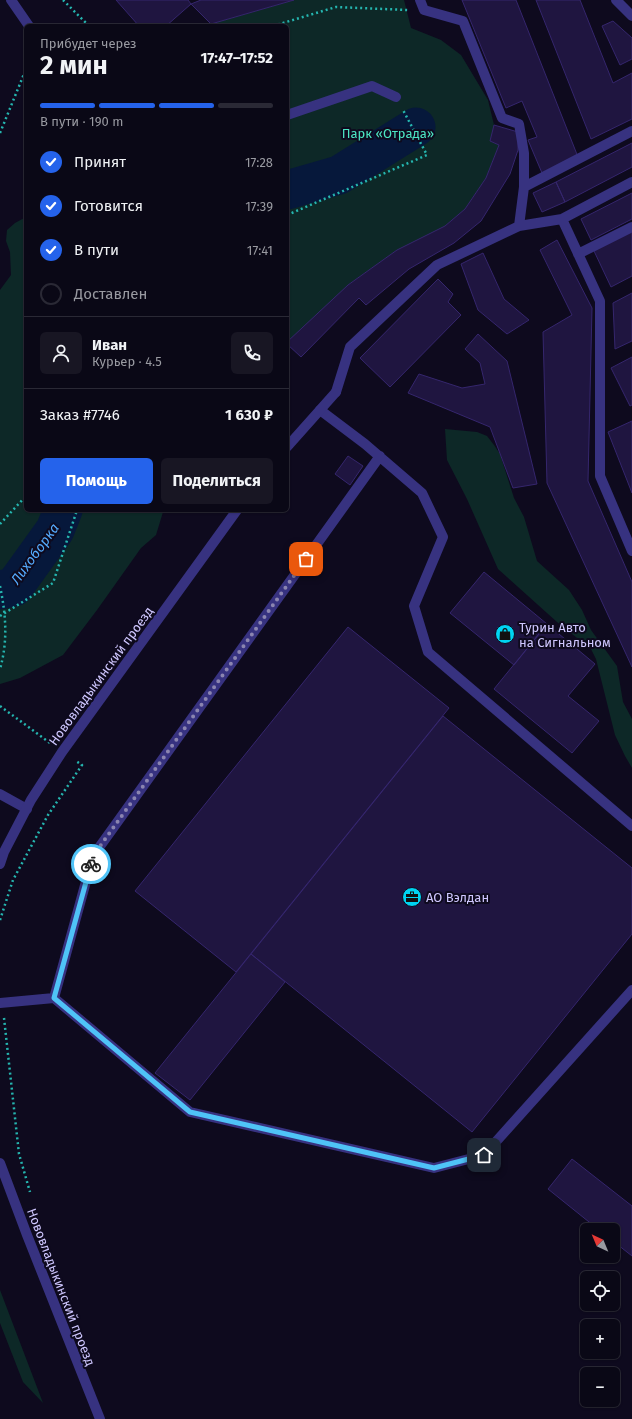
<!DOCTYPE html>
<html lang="ru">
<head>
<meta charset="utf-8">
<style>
  :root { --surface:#0a0816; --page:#181623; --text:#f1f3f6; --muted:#999aa1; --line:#2a2935; --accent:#2563eb }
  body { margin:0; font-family:"Fira Sans",sans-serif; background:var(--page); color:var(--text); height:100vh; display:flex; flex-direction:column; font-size:15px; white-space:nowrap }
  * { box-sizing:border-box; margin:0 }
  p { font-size:13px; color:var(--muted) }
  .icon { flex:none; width:22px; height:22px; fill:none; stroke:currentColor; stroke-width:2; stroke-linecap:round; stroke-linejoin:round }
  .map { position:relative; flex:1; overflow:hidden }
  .details { position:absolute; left:24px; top:24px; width:265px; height:488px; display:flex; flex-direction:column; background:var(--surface); border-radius:6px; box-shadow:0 1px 3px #0004,0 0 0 1px var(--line) }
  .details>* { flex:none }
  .needle { width:26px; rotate:316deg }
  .buttons { position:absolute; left:580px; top:1223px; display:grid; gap:8px }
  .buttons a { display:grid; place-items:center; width:40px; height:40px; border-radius:6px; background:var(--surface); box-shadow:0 1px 3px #0004,0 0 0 1px var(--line); font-size:20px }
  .pin { position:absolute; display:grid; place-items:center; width:34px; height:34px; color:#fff; margin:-17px; border-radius:8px; box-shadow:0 2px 6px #0006 }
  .courier { position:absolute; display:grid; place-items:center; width:40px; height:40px; margin:-20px; border:3px solid #4fc3f7; border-radius:50%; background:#fff; color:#222; box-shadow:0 1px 5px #0007 }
  .overview em { font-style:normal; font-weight:700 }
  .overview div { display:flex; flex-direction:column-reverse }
  .overview { display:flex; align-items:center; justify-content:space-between; height:68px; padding:0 16px }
  h1 { font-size:26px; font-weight:700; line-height:30px }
  .bar { display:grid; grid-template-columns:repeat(4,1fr); gap:6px 4px; align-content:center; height:48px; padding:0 16px }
  .bar i { height:5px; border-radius:3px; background:var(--line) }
  .bar .on { background:var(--accent) }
  .bar p { grid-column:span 4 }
  .line { display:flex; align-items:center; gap:10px; padding:0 16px; border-top:1px solid var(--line) }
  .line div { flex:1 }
  .round { display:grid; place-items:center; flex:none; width:42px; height:42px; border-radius:6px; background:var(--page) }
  ol { padding:0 16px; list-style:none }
  li { display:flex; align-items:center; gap:12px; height:44px }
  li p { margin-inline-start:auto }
  li .icon { padding:4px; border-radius:50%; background:var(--accent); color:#fff; stroke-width:4 }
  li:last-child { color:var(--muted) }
  li i { width:22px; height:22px; border:2px solid var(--line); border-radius:50% }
  .cta { display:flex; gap:8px; margin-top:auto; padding:8px 16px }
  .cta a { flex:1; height:46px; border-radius:6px; background:var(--accent); color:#fff; font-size:16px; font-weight:700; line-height:46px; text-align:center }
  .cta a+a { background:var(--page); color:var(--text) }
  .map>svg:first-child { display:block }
  .green { fill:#0d2827 }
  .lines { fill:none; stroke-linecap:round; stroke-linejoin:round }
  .river { stroke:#06183b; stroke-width:39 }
  .building { fill:#1f1540; stroke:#35266d }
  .path { stroke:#25b5af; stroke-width:2.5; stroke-dasharray:2 3; stroke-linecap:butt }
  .lane { stroke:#373280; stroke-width:10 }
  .street { stroke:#373280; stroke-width:10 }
  .done { stroke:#8b85b0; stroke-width:4; stroke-dasharray:0 7.2 }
  .route { stroke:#4fc3f7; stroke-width:5 }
  .labels { text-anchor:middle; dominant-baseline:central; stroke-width:4; stroke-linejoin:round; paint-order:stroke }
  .park-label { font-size:13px; fill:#4ce6c3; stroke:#0e0a1e }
  .poi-label { font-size:13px; fill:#cfc7ff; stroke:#0e0a1e; text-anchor:start }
  .street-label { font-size:13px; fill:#cfc7ff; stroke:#0e0a1e }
  .water-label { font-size:14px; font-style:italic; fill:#55acff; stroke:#0e0a1e }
</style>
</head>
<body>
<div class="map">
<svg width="632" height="1419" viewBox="0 0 632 1419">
  <rect width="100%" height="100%" fill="#0e0a1e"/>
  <path class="green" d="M294 0H404L411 28 441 40 461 55 488 100 494 125 490 141 499 145 486 178 465 209 445 226 287 342V26H210L211 24Z
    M26 217V510H165L163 512 156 535 141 548 97 610 63 655 20 678 0 684V290L11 275 10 252 6 241 7 230 15 223Z
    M445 429 477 432 487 436 494 445 500 454 514 498 524 517 537 561 569 590 582 610 591 630 617 666 623 702 632 719V768L625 756 615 735 596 659 591 649 557 622 498 569 467 499 447 460Z
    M0 1290 43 1403 23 1382 0 1323Z"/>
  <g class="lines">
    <path class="river" d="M287 190 339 175 416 127
      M0 590 14 587 55 530 63 510"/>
  </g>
  <path class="building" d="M116 0H188L191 4 166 26H139Z
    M201 0H294L211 24 191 4Z
    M462 0H516L578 157 542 173 528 140 537 137 522 101 506 108Z
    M536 0H580L613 83 632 73V119L591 139Z
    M613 21 632 38V59L620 65 602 26Z
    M494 125 518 132V150L510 174 481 221 454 243 409 269 366 305 359 298 301 357 287 344V342L348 285 397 250 445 226 465 209 486 178 499 145 490 141Z
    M632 143V167L565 202 556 182Z
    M556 182 565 202 542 212 533 193Z
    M632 193V219L591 240 581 219Z
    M632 232V276L611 287 594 251Z
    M557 240 592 308 588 481 632 582V667L547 483 543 332 572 315 540 250Z
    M483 253 504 299 529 320 507 334 478 310 461 264Z
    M438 279 453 294 448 302 461 315 390 387 360 358Z
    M632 293V341L615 349 613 303Z
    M478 334 507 361 537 484 513 488 490 427 408 393 419 374 462 388 485 384 480 363 465 349Z
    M632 357V405L630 406 611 368Z
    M632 421V493L608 432Z
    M348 456 363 466 350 485 335 474Z
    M484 572 547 624 514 665 450 613Z
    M547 624 595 664 568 696 599 721 572 753 494 689Z
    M348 627 449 708 236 972 135 891Z
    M443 716 632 868V934L472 1132 251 954Z
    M251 954 285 982 190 1100 155 1073Z
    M572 1159 632 1206V1256L613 1241V1230H599L548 1189Z"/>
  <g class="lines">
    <path class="path" d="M63 0 89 26
      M273 26 336 7 408 10
      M0 133 26 69
      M287 215 427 155 403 110
      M0 524 26 496
      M0 586C6 615 8 641 0 669
      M0 616 53 583 77 510
      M0 706 50 743
      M0 920 13 880 48 815 82 765 76 761
      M4 1018 19 1154 30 1192"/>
    <path class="lane" d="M11 0 29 26
      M420 0 424 10 463 21 502 118 519 124 524 153V187L519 226
      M616 0 632 16
      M287 115 372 86 396 97
      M524 187 632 131
      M562 219 632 182
      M578 254 632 227
      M336 392 350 347 437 265 519 226 562 219 600 301V476L632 551
      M320 410 365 444 422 493 443 537 414 606 428 652 632 826
      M380 456 93 856 54 998 190 1112 434 1168 484 1155 632 990
      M0 794 27 809
      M0 1003 54 998"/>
    <path class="street" d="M287 447 336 392
      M0 864 4 852 31 800 62 752 237 510
      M0 1163 27 1235 100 1419"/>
  </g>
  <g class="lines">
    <path class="done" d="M91 864 93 856 306 559"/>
    <path class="route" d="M91 864 54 998 190 1112 434 1168 484 1155"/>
  </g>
  <defs>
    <symbol id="shop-disc" viewBox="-11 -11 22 22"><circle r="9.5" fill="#00d4f2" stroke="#0e0a1e"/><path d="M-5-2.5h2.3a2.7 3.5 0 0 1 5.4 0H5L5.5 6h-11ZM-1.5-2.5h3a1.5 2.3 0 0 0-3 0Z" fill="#111"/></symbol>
    <symbol id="office-disc" viewBox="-11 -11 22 22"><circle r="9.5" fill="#00d4f2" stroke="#0e0a1e"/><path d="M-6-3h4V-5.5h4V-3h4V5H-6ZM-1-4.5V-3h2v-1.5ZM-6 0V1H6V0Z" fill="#111"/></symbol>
  </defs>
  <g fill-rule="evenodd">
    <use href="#shop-disc" x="494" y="623" width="22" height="22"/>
    <use href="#office-disc" x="401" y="886" width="22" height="22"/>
  </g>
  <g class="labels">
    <g class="park-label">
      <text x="388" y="133">Парк «Отрада»</text>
    </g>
    <g class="poi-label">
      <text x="519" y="627">Турин Авто<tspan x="519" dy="15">на Сигнальном</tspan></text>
      <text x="426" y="897">АО Вэлдан</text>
    </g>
    <g class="street-label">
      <text transform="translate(101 676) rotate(-54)">Нововладыкинский проезд</text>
      <text transform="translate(61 1287) rotate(69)">Нововладыкинский проезд</text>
    </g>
    <g class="water-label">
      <text transform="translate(35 554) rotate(-54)">Лихоборка</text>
    </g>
  </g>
</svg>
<div class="buttons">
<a><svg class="needle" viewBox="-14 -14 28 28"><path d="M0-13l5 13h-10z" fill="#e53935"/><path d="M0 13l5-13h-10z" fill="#999aa1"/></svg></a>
<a><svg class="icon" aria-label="locate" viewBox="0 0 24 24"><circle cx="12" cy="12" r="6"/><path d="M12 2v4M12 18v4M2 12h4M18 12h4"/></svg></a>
<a>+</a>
<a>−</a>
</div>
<div class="pin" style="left:306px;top:559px;background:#ea580c"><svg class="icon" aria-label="bag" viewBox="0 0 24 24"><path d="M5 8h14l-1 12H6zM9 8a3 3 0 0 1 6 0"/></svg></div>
<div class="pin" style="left:484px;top:1155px;background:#1f2937"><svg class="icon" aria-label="home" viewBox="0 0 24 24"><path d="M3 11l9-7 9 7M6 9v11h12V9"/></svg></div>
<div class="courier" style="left:91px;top:864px"><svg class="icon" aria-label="bike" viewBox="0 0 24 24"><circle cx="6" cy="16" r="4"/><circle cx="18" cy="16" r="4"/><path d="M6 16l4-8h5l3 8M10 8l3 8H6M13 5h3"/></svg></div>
<section class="details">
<div class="overview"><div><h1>2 мин</h1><p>Прибудет через</p></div><em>17:47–17:52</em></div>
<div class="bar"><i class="on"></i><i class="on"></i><i class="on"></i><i></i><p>В пути · 190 m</p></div>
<ol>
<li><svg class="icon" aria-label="check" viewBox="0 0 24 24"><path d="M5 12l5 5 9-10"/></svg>Принят<p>17:28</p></li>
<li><svg class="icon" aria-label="check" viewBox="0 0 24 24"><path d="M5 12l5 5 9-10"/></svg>Готовится<p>17:39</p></li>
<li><svg class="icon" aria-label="check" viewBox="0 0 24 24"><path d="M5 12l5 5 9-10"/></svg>В пути<p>17:41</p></li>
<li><i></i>Доставлен</li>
</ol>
<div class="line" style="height:72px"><a class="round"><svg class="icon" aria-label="person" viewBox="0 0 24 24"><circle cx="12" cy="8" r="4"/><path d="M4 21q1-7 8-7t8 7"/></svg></a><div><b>Иван</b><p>Курьер · 4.5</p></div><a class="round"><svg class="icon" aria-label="phone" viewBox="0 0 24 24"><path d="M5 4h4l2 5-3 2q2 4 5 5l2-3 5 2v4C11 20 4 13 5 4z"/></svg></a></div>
<div class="line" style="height:52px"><div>Заказ #7746</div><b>1 630 ₽</b></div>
<div class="cta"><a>Помощь</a><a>Поделиться</a></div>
</section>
</div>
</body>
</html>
